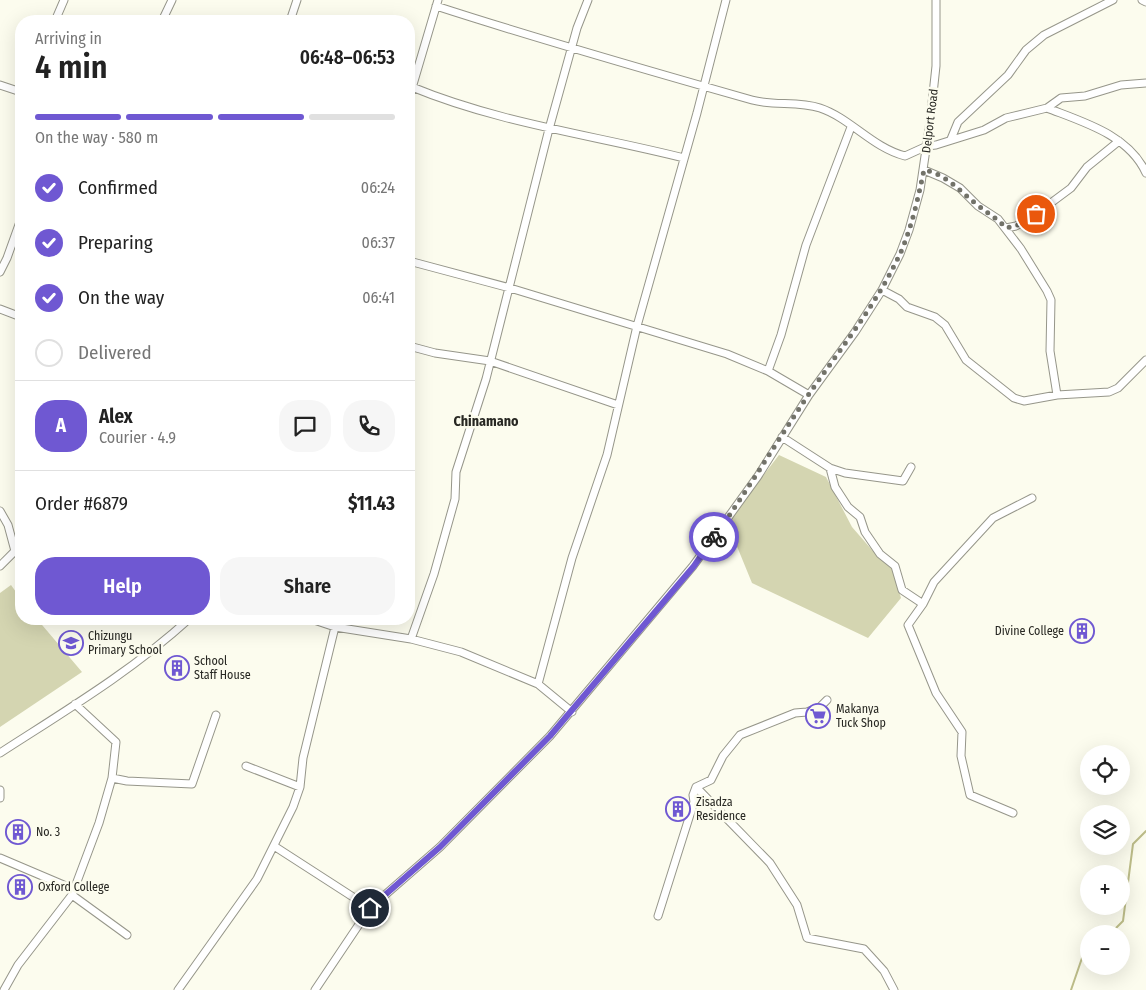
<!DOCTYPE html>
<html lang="en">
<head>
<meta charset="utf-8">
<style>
  :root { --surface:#fff; --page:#f6f6f6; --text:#222; --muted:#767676; --line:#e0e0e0; --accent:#6f58d2 }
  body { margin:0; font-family:"Fira Sans Condensed",sans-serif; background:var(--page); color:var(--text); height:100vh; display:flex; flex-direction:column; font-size:19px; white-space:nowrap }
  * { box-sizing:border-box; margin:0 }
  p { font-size:16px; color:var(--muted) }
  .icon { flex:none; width:28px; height:28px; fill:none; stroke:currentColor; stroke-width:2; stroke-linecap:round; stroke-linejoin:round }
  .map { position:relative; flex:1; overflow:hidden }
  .panel { position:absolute; left:15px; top:15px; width:400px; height:610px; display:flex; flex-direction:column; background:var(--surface); border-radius:20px; box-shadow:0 5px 20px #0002 }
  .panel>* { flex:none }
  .tools { position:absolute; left:1080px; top:745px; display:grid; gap:10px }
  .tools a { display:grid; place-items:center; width:50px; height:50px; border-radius:50%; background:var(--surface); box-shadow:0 5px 20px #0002; font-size:25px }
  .pin { position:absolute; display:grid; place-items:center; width:42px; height:42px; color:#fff; margin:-21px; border:2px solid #fff; border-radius:50%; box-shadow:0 1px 5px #0007 }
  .courier { position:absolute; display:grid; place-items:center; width:50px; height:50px; margin:-25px; border:4px solid #6f58d2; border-radius:50%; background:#fff; color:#222; box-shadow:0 1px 6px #0007 }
  .overview em { font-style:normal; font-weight:600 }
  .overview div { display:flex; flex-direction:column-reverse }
  .overview { display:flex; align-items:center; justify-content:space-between; height:85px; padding:0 20px }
  h1 { font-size:32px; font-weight:600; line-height:38px }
  .bar { display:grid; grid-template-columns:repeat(4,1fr); gap:8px 5px; align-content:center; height:60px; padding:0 20px }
  .bar i { height:6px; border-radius:4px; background:var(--line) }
  .bar .current { background:var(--accent) }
  .bar p { grid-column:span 4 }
  .line { display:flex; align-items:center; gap:12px; padding:0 20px; border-top:1px solid var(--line) }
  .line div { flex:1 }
  .round { display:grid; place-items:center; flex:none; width:52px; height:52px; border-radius:20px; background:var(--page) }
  ol { padding:0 20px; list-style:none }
  li { display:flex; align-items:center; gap:15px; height:55px }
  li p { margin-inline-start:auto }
  li .icon { padding:5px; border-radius:50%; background:var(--accent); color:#fff; stroke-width:4 }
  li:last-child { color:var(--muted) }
  li i { width:28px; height:28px; border:2px solid var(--line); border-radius:50% }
  .cta { display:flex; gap:10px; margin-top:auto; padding:10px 20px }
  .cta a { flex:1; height:58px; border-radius:20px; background:var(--accent); color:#fff; font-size:20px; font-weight:600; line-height:58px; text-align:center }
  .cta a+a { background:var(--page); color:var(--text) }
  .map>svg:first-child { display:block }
  .green { fill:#d4d5b1 }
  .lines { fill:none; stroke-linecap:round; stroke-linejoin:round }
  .stream { stroke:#bcbc88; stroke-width:2 }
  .minor-casing { stroke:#96968a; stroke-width:9 }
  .minor { stroke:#fff; stroke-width:7 }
  .done { stroke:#727269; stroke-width:5; stroke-dasharray:0 9 }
  .route { stroke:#6f58d2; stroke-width:6 }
  .labels { text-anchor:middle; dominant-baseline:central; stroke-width:5; stroke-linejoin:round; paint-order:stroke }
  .street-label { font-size:12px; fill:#272722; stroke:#fcfcee }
  .poi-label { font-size:12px; fill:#272722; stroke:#fcfcee; text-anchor:start }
  .neighbourhood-label { font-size:14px; font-weight:bold; fill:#272722; stroke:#fcfcee }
</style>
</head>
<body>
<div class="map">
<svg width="1146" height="990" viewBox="0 0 1146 990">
  <rect width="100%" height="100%" fill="#fcfcee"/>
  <path class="green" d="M779 455 826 477 852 527 872 550 892 568 901 598 868 638 752 583 727 522Z
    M11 585 21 599V619H37L82 672 0 727V593Z"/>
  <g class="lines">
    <path class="stream" d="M1110 934 1123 921 1133 844 1146 831
      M1071 990 1082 958 1089 953"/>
    <defs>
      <path id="minor" d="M1142 0 1146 2
        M436 6C541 40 646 70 752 100 774 106 798 101 820 108 850 118 873 148 905 156L927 146 936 145 984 130 1006 118 1047 108 1061 98 1085 96 1121 85 1146 83
        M55 21 64 0
        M162 21 172 0
        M290 21 297 0
        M0 85 21 92
        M412 87C499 123 593 135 684 158
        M409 98 438 0
        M1047 108C1083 122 1129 135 1146 173
        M951 139 958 122 1008 75 1026 50 1044 35 1113 0
        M924 170 943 178 960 188 978 206 998 219 1021 249 1047 291 1051 300 1050 351 1057 395
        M1006 228 1016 226 1036 214 1071 188 1087 167 1119 141
        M409 261 510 288 727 354 768 371 809 395
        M0 272 7 258 21 219
        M882 290 899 299 907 307 935 317 945 325 966 360 1014 398 1024 401 1057 395 1109 392 1118 388 1146 360
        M0 309 21 317
        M21 339V340
        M409 346 435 353 490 361 618 405
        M768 371 781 335 806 245 851 127
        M782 437 830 468 845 473 903 481 911 467
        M830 468 835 487 848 507 860 517 865 532 880 554 895 566 902 590 923 604
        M0 511 8 525 15 551 0 566
        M311 619 335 627 411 639 461 652 538 684 572 712
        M411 639 434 574 455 499 456 472 486 379 549 129 577 28 588 0
        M538 684 572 558 607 455 637 326 697 113 726 0
        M0 753C65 711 132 671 189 619
        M246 766 300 787
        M112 778 127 781 192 784 216 715
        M696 787 770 863 797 905 807 938 864 949 884 971 894 990
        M0 790V798
        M1013 813 970 795 961 756 962 732 936 693 908 625 923 604 934 582 993 518 1032 498
        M274 846 370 908
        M0 858 73 889
        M72 895 127 935
        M658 916 694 802 693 795 696 787 711 780 723 756 740 735 795 713 807 712 820 707 827 700
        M4 990 18 965 72 895 99 823 112 778 116 742 75 704
        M178 990 257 879 293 807 300 787 303 758 335 627
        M315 990 370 908 440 847 550 736 693 566 758 476 809 395 855 332 882 290 900 254 909 230 920 190 930 122 936 66V0"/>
    </defs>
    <use href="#minor" class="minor-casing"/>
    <use href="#minor" class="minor"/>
  </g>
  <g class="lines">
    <path class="done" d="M714 537C748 490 777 441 809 394 841 348 876 305 900 254 912 227 918 198 924 170 947 174 961 193 979 206 988 214 997 218 1006 228L1016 226 1036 214"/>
    <path class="route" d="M370 908 440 847 550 736 694 566 714 537"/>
  </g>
  <defs>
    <symbol id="building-ring" viewBox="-11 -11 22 22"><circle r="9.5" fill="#fcfcee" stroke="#6f58d2" stroke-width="1.5"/><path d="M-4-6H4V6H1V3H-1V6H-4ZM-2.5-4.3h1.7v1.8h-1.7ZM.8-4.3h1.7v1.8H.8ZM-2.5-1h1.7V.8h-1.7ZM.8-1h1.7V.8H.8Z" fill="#6f58d2"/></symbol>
    <symbol id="school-ring" viewBox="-11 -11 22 22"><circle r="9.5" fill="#fcfcee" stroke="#6f58d2" stroke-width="1.5"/><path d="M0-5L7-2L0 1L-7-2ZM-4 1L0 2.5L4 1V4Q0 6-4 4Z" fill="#6f58d2"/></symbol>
    <symbol id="supermarket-ring" viewBox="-11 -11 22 22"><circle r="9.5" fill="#fcfcee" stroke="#6f58d2" stroke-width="1.5"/><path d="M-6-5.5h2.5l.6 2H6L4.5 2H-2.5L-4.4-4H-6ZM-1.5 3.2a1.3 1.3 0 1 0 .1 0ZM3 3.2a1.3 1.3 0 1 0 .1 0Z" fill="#6f58d2"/></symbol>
  </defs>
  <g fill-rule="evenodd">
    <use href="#building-ring" x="1068" y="617" width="28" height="28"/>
    <use href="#school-ring" x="57" y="629" width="28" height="28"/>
    <use href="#building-ring" x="163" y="654" width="28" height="28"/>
    <use href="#supermarket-ring" x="804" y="702" width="28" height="28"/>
    <use href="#building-ring" x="664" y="795" width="28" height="28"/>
    <use href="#building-ring" x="4" y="818" width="28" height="28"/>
    <use href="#building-ring" x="6" y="873" width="28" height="28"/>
  </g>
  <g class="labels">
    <g class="street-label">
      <text transform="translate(930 121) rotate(-83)">Delport Road</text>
    </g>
    <g class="poi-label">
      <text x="1064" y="631" text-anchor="end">Divine College</text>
      <text x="88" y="636">Chizungu<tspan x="88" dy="14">Primary School</tspan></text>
      <text x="194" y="661">School<tspan x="194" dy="14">Staff House</tspan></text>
      <text x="836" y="709">Makanya<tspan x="836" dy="14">Tuck Shop</tspan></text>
      <text x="696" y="802">Zisadza<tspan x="696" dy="14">Residence</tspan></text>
      <text x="36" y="832">No. 3</text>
      <text x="38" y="887">Oxford College</text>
    </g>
    <g class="neighbourhood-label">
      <text x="486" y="421">Chinamano</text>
    </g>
  </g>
</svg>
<div class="tools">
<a><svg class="icon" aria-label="locate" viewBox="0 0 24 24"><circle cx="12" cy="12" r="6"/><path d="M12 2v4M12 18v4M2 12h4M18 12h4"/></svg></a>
<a><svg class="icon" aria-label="layers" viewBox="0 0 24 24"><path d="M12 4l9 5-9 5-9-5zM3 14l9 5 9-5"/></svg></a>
<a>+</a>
<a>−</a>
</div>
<div class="pin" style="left:1036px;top:214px;background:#ea580c"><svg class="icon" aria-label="bag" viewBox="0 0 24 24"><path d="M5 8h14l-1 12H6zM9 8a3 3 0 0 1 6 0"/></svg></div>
<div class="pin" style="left:370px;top:908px;background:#1f2937"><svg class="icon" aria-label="home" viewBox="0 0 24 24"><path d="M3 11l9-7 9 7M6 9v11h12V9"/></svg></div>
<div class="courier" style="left:714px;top:537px"><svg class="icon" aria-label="bike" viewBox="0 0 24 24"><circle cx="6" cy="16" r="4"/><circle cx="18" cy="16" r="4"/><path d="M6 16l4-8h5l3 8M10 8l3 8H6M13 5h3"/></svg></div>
<section class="panel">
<div class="overview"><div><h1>4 min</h1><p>Arriving in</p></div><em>06:48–06:53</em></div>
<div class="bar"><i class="current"></i><i class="current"></i><i class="current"></i><i></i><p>On the way · 580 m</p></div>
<ol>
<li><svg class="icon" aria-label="check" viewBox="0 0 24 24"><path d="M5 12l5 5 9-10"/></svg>Confirmed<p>06:24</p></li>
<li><svg class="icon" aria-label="check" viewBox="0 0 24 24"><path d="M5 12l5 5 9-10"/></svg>Preparing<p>06:37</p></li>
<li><svg class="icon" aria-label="check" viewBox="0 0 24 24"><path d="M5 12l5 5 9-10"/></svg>On the way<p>06:41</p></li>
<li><i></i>Delivered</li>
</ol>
<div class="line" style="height:90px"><b class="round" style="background:var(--accent);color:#fff">A</b><div><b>Alex</b><p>Courier · 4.9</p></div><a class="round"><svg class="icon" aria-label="chat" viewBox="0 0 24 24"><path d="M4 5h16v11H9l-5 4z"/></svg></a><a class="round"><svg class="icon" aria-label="phone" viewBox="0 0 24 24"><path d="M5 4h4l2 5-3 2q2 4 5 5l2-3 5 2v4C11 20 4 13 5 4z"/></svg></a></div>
<div class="line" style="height:65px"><div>Order #6879</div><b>$11.43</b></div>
<div class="cta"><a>Help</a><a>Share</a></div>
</section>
</div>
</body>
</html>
